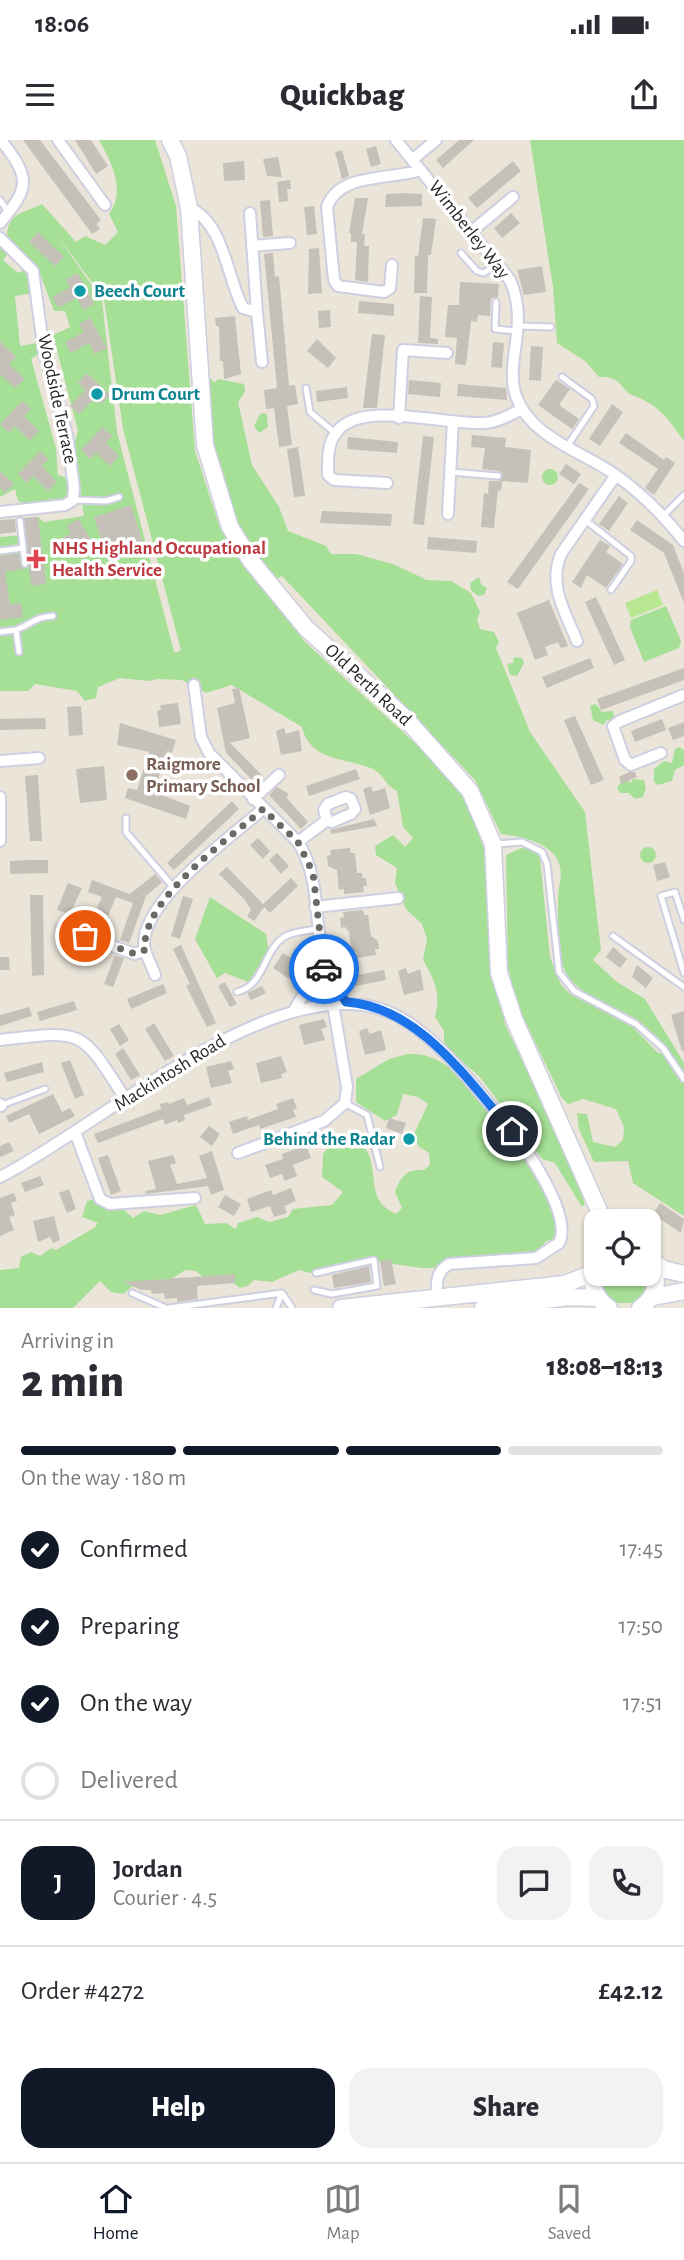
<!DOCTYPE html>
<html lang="en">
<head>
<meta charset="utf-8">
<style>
  :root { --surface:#fff; --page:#f2f2f3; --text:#2b2b33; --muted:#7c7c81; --line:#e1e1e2; --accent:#111827 }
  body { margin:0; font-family:"Alegreya Sans",sans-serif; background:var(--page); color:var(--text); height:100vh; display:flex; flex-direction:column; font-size:26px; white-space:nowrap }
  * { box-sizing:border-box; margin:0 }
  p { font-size:23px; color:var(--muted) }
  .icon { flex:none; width:38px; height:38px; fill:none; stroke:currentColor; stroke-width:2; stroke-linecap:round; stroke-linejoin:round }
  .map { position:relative; height:1168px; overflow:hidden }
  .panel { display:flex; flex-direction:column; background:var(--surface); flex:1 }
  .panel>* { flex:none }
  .tools { position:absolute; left:584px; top:1069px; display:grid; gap:14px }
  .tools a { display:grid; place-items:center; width:77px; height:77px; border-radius:14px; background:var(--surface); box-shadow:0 2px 5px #0004; font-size:35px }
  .pin { position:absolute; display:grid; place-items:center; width:60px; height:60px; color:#fff; margin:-30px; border:4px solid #fff; border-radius:50%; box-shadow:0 2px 7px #0007 }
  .courier { position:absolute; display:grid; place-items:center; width:70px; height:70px; margin:-35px; border:5px solid #1a73e8; border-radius:50%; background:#fff; color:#222; box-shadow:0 2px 9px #0007 }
  .overview em { font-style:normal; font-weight:800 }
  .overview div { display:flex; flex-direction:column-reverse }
  .overview { display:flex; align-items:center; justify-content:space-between; height:119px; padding:0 21px }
  h1 { font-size:46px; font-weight:800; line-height:52px }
  .bar { display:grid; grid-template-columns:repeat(4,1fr); gap:10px 7px; align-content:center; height:84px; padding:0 21px }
  .bar i { height:9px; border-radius:5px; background:var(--line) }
  .bar .current { background:var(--accent) }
  .bar p { grid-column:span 4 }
  .line { display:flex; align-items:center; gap:18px; padding:0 21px; border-top:2px solid var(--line) }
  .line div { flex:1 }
  .round { display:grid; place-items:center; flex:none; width:74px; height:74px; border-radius:21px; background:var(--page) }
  ol { padding:0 21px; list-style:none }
  li { display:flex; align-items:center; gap:21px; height:77px }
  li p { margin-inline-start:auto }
  li .icon { padding:7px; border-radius:50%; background:var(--accent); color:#fff; stroke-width:4 }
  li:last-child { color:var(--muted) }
  li i { width:38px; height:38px; border:4px solid var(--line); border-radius:50% }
  .primary-button { display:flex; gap:14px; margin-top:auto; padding:14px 21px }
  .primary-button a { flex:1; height:80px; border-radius:21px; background:var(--accent); color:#fff; font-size:28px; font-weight:800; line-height:80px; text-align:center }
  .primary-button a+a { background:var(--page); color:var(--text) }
  .status { display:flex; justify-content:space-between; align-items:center; height:49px; padding:0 35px; background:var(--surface); direction:ltr }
  .status svg { height:19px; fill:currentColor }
  header { display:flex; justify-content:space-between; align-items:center; height:91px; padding:0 21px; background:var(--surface); font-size:32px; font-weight:800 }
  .menu { display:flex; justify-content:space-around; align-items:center; height:98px; border-top:2px solid var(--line); background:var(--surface); font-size:19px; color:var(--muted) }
  .menu a { display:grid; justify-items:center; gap:4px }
  .menu .current { color:var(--accent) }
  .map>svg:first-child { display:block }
  .green { fill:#a6df96; fill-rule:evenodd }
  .pitch { fill:#b9e791 }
  .building { fill:#c5c1b9 }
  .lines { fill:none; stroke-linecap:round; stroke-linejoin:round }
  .lane-casing { stroke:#cecfe0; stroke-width:9 }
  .street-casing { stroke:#cecfe0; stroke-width:14 }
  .secondary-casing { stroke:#cecfe0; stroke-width:19 }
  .lane { stroke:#fff; stroke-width:5 }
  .street { stroke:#fff; stroke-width:10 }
  .secondary { stroke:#fff; stroke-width:16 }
  .done { stroke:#6b6965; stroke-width:7; stroke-dasharray:0 12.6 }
  .route { stroke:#1a73e8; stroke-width:9 }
  .culture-dot { fill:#0f9aa8; stroke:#fff; stroke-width:2.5 }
  .health-dot { fill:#e0444e; stroke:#fff; stroke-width:2.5 }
  .education-dot { fill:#8d6e63; stroke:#fff; stroke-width:2.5 }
  .labels { text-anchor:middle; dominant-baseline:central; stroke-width:7; stroke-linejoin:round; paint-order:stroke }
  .street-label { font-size:19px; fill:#272727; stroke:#fff }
  .culture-label { font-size:19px; font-weight:bold; fill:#0d838f; stroke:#fff; text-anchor:start }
  .health-label { font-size:19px; font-weight:bold; fill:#be3a42; stroke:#fff; text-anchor:start }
  .education-label { font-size:19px; font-weight:bold; fill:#785e54; stroke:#fff; text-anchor:start }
</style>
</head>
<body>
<div class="status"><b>18:06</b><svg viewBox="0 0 49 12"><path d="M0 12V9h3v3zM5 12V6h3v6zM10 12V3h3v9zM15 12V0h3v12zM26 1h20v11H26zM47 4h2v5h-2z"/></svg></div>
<header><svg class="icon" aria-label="menu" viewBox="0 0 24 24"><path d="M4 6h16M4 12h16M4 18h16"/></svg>Quickbag<svg class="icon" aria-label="share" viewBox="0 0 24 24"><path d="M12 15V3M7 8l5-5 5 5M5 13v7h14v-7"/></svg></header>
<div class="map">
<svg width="684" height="1168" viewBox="0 0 684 1168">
  <rect width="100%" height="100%" fill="#eae4d9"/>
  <path class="green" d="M99 0H155L176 66 195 311 220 388 304 501 453 638 469 667 488 720 489 824 506 887 559 996 585 1064 582 1067 555 1023 542 1019 479 936 444 906V891L435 877C441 854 435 841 423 820L427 799 422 784 406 769 395 743 397 728 376 715 375 706 393 695 405 707 413 698 403 687 397 651C386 646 383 634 373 629 345 617 310 622 302 587L232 545 206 553 182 540 157 539 149 541 120 538 98 547 96 558 85 561 77 551 35 544 28 551H0V397L25 395 23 378 38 377 44 382 84 376 74 304 78 291 53 195 70 187 65 171H54L39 131 7 95C8 72 27 72 42 64L76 102 85 96 105 105 118 92 109 74C126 51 112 23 99 0ZM52 88 104 159 123 289 181 510 178 512H174L117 292 102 160Z
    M530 0H684V301C666 276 660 266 632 255 619 249 623 236 599 237L585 221 557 203 553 147Z
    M0 104 9 112 3 120 18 133 24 130 30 137 33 153 15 156 20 206 37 203 40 213 31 219 56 308 58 335 65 337 69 353 64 359 25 364 18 361 15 349 0 357Z
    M210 238 215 243 218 239 244 244 245 252 238 262 252 325 279 367 288 391 326 406 331 414H356L393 424 427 440 451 441 471 453 480 472 477 479 480 489 494 492 499 502 496 508 530 592 585 672 601 810 593 820 617 842 645 859 684 923V1076L633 1043 628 1021 594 1022 579 989 577 973 587 974 593 1002 615 1007 623 1000 624 987 616 969 583 959 568 964 562 958 519 869 508 828 506 715 524 707 537 713 540 719 550 817 561 845 571 855 631 885 658 913 668 914C660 903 651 890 640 882 618 865 572 856 563 826 557 806 558 777 558 756 558 749 561 742 561 735 561 704 525 697 501 694L475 640 282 436 276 439 263 434 256 428 214 334 205 242Z
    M264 273 267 275 268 287 259 293 254 286 260 274Z
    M542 337a8 8 0 1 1 16 0a8 8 0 1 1-16 0Z
    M479 437 481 444 487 448 484 455 478 456 471 450 470 443Z
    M666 466 681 501 679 508 644 522 630 487 631 480Z
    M514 517 522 518 524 523 517 536 510 535 507 524 513 523Z
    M596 564 602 572 613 571 614 580H607L603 585 593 580 590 566Z
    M679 607 684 610V625L675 630 672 641 658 645 654 642V629L664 621 672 623 675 609Z
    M624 638 631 643 633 639 644 640 646 648 643 657 635 659 629 653H620L617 648Z
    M640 715a8 8 0 1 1 16 0a8 8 0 1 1-16 0Z
    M210 757 266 794 269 813 248 842 225 833 217 838 195 799Z
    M408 914C420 914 428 915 439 921 470 937 534 1020 548 1053 552 1064 555 1077 558 1089L553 1100 546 1101 538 1112 449 1121 436 1128H422L365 1120 338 1131 327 1128 310 1133 299 1130 272 1142 254 1140 248 1146 240 1148 231 1141 209 1142 196 1131 185 1130 173 1138V1146H133L123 1154 111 1152 100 1141 73 1168H0V1130L19 1128 21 1117 31 1112 40 1116 51 1108 56 1110 94 1088 98 1083 82 1077 87 1061 95 1059 108 1071 122 1068 133 1078 144 1071 160 1075 196 1065 205 1084 226 1083 236 1089 238 1083 257 1077 269 1082 288 1077 293 1069 332 1065 343 1052 322 1037 323 1014 341 992 357 997C362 1004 370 1013 371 1022 376 1045 371 1063 396 1074L402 1068 395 1052C401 1036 406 1029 424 1030L430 1025 429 1013 418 1006 414 994 428 964 418 957 403 954 397 975 385 981 356 962V939L389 919Z
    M602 1134H649L647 1152 634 1163H617L604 1152Z"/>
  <path class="pitch" d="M657 450 663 465 631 478 625 463Z"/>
  <path class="building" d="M23 0H40L101 80 96 84 100 89 92 94Z
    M75 0H91L108 26 96 34Z
    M459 0H474L443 28 436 20Z
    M376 6 381 24 371 27 366 9Z
    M342 10 349 36 342 39 335 12Z
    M278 17 282 37 267 36 263 19Z
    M244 21 245 40 224 41 223 23Z
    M513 21 521 31 477 68 468 58Z
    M290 40 291 49H287L288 61 279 62 277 42Z
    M404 53 422 54V66L385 67 386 54Z
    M355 58H368L362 94H365L364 106H369L368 142 355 140 357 102H351V93H349Z
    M270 60 273 96 263 97 260 61Z
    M314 66 317 94 307 95 304 67Z
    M511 73 520 83 502 98 494 88Z
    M423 78 436 79 431 115H428L427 153H414L415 116H418Z
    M38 92 64 117 55 126 29 102Z
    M319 108 322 153 308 154 309 109Z
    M273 113 275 137 279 136 289 246 295 245 298 264 287 266 292 305 279 307 274 268 266 269 264 250 277 248 264 114Z
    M542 126 546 152 524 155 517 130Z
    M78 133 94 164 83 170 77 158 58 168 52 157 70 147 66 139Z
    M460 142 499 144 498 157 491 158 490 176 478 175 477 182 471 181 466 225 455 224 457 198 445 197 448 165H459Z
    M420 156 432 157 430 198 438 199V204L418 203Z
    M359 161 394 164V176L358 173Z
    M330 170 331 187 319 188 318 171Z
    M235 176 241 234 224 239 223 221H220L219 186H216L215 178Z
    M90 178 107 208 95 214 89 203 71 213 65 202 84 192 79 184Z
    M372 194 385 195 377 268H363Z
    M317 199 336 218 328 228 307 211Z
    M0 201 16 217 9 224 25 239 15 248 0 234Z
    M493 202 504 203 502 228 491 227Z
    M531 206 543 207 541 241 529 240Z
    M87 233 110 255 101 264 95 258 79 274 70 266 85 250 78 243Z
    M409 240 441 243 440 257 408 254Z
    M556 240 570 249 559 265 579 279 572 289 538 265Z
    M458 244 506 248 507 260 457 256Z
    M347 247 348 258 317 262 316 251Z
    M22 261 31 269 24 276 39 291 30 301 15 286 9 293 0 284Z
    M612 264 623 272 600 306 589 299Z
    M103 287 112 296 106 303 119 316 110 326 96 313 90 319 81 310Z
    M626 293 664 320 666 317 675 323 654 355 645 348 658 329 619 303Z
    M472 295 506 298 505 307 531 310 528 343 502 341 501 351 498 350 494 388 481 387 484 353 488 354 489 341H500L503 334 499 331 482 329 485 308 471 307Z
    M423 296 434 297 424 385 413 384Z
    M348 297 398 302 397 313 347 309Z
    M298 307 305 356 294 357 287 309Z
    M40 311 48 319 42 326 57 342 48 351 33 336 27 343 18 334Z
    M566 324 581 334 574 344 559 334Z
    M0 331 14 344 5 353 0 348Z
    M579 343 589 349 518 449 507 442Z
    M619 356 628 363 609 391 599 384Z
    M131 365 145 409 108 421 94 377Z
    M322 371 392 374 391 386 320 383Z
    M38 377 46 444 31 446 24 378Z
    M78 379 95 405 84 412 78 403 62 414 55 403 71 393 67 386Z
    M0 380 15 379 16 392 0 394Z
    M637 380 673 405 684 433V463L664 413 630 390Z
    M428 397 477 401 476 413 427 409Z
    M600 400 610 406 606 412 623 424 606 448 587 435 581 448 572 442Z
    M19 414 20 425 24 429 5 432 10 464 21 463 23 477 0 480V416Z
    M596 457 625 520 614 525 585 462Z
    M549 460 568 506 561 508 558 502 545 507 548 515 535 520 517 473Z
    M590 518 594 528 547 548 542 537Z
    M684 528V540L601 570 597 559Z
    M239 548 250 598 230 603 263 636 255 643 226 613 217 568 235 563 232 549Z
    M178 563 181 584 159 587 157 571 161 570 160 565Z
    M81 566 83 595 69 596 67 567Z
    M575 576 604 640 591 645 564 580Z
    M45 578 46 589 0 590V579Z
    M662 579 666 590 635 602 631 591Z
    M684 582V596L673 600 668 588Z
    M120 583 176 600 172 613 167 611 154 652 190 666 186 679 125 658 128 648 137 650 149 612 117 605Z
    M284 588 286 594 299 590 302 611 281 615 276 591Z
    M104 626 107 660 80 663 76 629Z
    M356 629 360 639 309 656 306 646Z
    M629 632H635L637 637 621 644 619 637Z
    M38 635 42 701H30L25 636Z
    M371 646 373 652 385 648 390 668 370 675 363 649Z
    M277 647 289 654 286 657 308 682 301 689 269 655Z
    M232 661 239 669 174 730 167 723Z
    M374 679 377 686 331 694 330 690Z
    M258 698 270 711 263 719 250 705Z
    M350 708 351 713H355L357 733H362V738H366L367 746H363L364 752 344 754V749L339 750 337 730 328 726 327 716 331 715 330 710Z
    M277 713 289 726 281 734 269 720Z
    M29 720H48V733L10 734V721Z
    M665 722 670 737 657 741 653 725Z
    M227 727 263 764 291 738 298 746 270 773 264 767 254 781 247 776 251 770 245 760 219 734Z
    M155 734 162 742 146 756 129 803 120 800 133 763 116 757 101 792 88 787 102 757 88 752 92 740 130 754Z
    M68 743 82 748 70 774 57 770Z
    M30 755H43L44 835 32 836Z
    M183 756 193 759 180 799 171 796Z
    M363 770 364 775H368L371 796 378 801 379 809H375L376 815 357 818 356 812 352 813 349 792 345 787 341 788 340 778 344 777 343 772Z
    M181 805 216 883 207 887 186 846 190 844 173 809Z
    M613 807 627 819 620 828 606 817Z
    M283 813 304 827 294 842 273 828Z
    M115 815 124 818 113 847 104 844Z
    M0 817H9L10 830H0Z
    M637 825 653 838 646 848 632 837Z
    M406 828 408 834 420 829 424 850 404 855 398 831Z
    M384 830 386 840 355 846 353 836Z
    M225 842 237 864 230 867 218 846Z
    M163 844 167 853 131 869 127 859Z
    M262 846 266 853 251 860 247 853Z
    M74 861 77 870 40 881 37 872Z
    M29 867 32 876 0 886V875Z
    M684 871V911H682L671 875Z
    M324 879 327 887 321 889 325 900 304 905 299 885Z
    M154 883 174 916 165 921 145 889Z
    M119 884 129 900 120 906 110 889Z
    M367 888 370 894 381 890 386 910 365 915 359 891Z
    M123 908 140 935 131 940 115 914Z
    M281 916 287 932 281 934 282 938 261 943 256 923Z
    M70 920 84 955 75 959 61 923Z
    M231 921 234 929 228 931 232 943 211 948 206 927Z
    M42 922 44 932 7 942 4 933Z
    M53 954 62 972 70 968 75 976 39 994 29 974 9 983 6 976Z
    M209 957 212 965 184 975 185 980 178 983 177 980 165 985 163 979 98 1003 94 994 161 969 160 964 168 962 169 964 184 958 187 965Z
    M293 958 297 968 293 970 296 977 260 989 259 985 233 994 229 982 247 976 248 980 278 969 276 964Z
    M389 978 406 983 402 994 386 988Z
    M209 986 220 994 212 1006 200 997Z
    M9 1002 14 1011 0 1017V1006Z
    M306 1005 311 1018 293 1025 297 1036 285 1041 282 1034 270 1038 265 1025 283 1019 282 1014Z
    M212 1011 224 1050 211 1055 208 1046 146 1054 145 1051 156 1049 148 1021 173 1015 176 1023 170 1025 177 1044 207 1038 199 1016Z
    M108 1015 121 1051 111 1055 98 1018Z
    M40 1036 44 1045 25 1052 21 1043Z
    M291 1048 296 1061 284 1066 287 1073 274 1077 270 1066 251 1072 247 1059 271 1050 273 1055Z
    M69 1049 76 1069 67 1073 59 1053Z
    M14 1053 17 1061 11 1063 15 1075 9 1077 14 1090 0 1096V1058Z
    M225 1055 241 1064 234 1076 218 1067Z
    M660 1063 684 1079 681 1093 653 1074Z
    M54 1076 60 1100 53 1103 50 1097 38 1102 33 1081Z
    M391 1119 396 1144 384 1146 380 1121Z
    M369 1126 371 1142 334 1148 332 1135Z
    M235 1134V1143L197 1146 198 1159 177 1162V1158L165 1159 164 1153 152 1154 151 1150H141L123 1142Z"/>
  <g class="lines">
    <defs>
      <path id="lane" d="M0 60 9 73
        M461 113 477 131 483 133 499 125
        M496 162 495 189 516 191
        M520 186 551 187
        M562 237 592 259 594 266 568 305
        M306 248 310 272 335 293
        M450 332 498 336
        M73 360 106 361 119 357
        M664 375 684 355
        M584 379 631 416V421L611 450
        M20 381 25 424
        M0 411 23 408
        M16 490C32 484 34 477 53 476
        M0 492 16 490 19 512
        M126 678V692L174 748
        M496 704 522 702 542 712 547 724 559 832 574 851 636 884 663 908 684 939
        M684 780 675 752 661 756 684 833
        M613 796 684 847
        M237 852C265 845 263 811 284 797 294 791 307 791 318 789
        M345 963 367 975 380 1027
        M2 965 45 949
        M314 1150 332 1154 377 1146 374 1120 316 1133
        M132 1153 166 1168
        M169 1168 282 1153 292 1168
        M276 1168 282 1153"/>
      <path id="street" d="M58 0 105 65
        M396 0 510 140C530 185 504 222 516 256 531 298 580 310 614 334 642 353 663 375 684 401
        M412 20 436 0
        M189 68C224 82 227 138 243 168L257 172 250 73
        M0 83C31 46 30 38 1 0
        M472 91 513 57
        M0 98 33 131 44 212 67 295 74 348 73 360 65 365 0 372
        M252 106 290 103
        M392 125 390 148 384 152 338 146 334 140 327 67C339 32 392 40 421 30
        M257 172 262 222
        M399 278 403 210 447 213
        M387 343 334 340 328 335C328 321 327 304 336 293 359 259 445 285 482 283 496 283 510 275 522 269
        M448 374 453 281
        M577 501C565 472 548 445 561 414L616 335
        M194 545 201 597 209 613 298 702C330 753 303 814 346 862
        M661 613 631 625 625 620 613 586 620 581 684 555
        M0 621 39 618
        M0 657V701
        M253 659 279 635
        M298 702 327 680 332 682 351 674 355 669 351 659 346 657 328 664 324 670 327 680
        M315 767 398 758
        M62 788 135 814 145 810
        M155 835C152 826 145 814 144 805 143 759 230 698 263 669
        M293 872 322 823
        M0 900C85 890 80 888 126 960
        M0 964 1 966
        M75 992 100 1059 110 1064 195 1058
        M238 1013 324 981 345 963 347 947 333 864
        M0 1037C97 989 289 815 399 877 442 901 476 949 508 986 526 1007 573 1076 559 1103L536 1118 449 1124C436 1132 436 1143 437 1157"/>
      <path id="secondary" d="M170 0 178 16 189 68 205 305 230 387 251 421 306 488 406 579 470 651 493 704 499 833 514 879 604 1082
        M651 1120 663 1129 684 1134
        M597 1126C589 1142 594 1158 609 1168
        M653 1157 684 1151
        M341 1168 565 1144 593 1133
        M483 1168 569 1157 598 1158
        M640 1168C659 1155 659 1138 649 1119"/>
    </defs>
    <use href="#lane" class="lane-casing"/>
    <use href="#street" class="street-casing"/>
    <use href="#secondary" class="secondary-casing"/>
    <use href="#lane" class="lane"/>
    <use href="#street" class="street"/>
    <use href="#secondary" class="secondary"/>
  </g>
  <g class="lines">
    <path class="done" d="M85 796 135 814 145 810C140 760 228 700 263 669L298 702 313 733 324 829"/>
    <path class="route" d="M324 829 346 862C420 867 467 940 512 991"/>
  </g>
  <g class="culture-dot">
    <circle cx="80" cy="151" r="7"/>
    <circle cx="97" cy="254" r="7"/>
    <circle cx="409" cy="999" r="7"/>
  </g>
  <path class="health-dot" d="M32.5 408.5h7v7h7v7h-7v7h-7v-7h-7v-7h7z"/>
  <circle class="education-dot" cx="132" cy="635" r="7"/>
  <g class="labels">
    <g class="street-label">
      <text transform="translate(469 90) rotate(52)">Wimberley Way</text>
      <text transform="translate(57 259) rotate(78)">Woodside Terrace</text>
      <text transform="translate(368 545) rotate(43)">Old Perth Road</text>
      <text transform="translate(170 933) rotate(-32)">Mackintosh Road</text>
    </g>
    <g class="culture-label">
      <text x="94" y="151">Beech Court</text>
      <text x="111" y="254">Drum Court</text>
      <text x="395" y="999" text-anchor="end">Behind the Radar</text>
    </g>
    <g class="health-label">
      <text x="52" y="408">NHS Highland Occupational<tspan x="52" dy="22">Health Service</tspan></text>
    </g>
    <g class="education-label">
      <text x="146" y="624">Raigmore<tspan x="146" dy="22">Primary School</tspan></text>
    </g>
  </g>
</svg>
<div class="tools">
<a><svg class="icon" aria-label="locate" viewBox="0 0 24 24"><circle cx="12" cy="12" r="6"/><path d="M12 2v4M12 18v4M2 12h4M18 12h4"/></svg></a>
</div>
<div class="pin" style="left:85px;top:796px;background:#ea580c"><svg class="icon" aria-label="bag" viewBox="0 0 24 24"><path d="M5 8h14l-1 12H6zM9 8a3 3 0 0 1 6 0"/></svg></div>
<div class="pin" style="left:512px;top:991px;background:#1f2937"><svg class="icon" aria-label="home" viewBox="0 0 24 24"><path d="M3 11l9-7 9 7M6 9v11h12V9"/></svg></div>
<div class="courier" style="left:324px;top:829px"><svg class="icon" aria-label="car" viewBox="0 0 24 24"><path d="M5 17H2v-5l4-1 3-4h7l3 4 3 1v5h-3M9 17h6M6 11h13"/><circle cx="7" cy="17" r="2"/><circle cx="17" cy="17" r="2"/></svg></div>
</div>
<section class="panel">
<div class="overview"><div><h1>2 min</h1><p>Arriving in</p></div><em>18:08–18:13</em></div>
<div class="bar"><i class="current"></i><i class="current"></i><i class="current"></i><i></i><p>On the way · 180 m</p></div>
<ol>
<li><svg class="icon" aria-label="check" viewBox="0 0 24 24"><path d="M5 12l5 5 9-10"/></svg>Confirmed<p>17:45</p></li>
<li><svg class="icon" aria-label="check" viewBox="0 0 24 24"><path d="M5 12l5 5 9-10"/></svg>Preparing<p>17:50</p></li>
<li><svg class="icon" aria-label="check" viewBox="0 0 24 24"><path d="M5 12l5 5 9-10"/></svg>On the way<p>17:51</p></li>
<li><i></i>Delivered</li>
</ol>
<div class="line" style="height:126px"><b class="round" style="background:var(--accent);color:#fff">J</b><div><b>Jordan</b><p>Courier · 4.5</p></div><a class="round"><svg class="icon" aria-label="chat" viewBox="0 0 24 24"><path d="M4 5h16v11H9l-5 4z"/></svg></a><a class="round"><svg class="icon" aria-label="phone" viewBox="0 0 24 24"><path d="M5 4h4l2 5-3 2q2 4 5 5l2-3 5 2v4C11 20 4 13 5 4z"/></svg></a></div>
<div class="line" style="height:91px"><div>Order #4272</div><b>£42.12</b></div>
<div class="primary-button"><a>Help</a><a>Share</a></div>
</section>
<nav class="menu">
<a class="current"><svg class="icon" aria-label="home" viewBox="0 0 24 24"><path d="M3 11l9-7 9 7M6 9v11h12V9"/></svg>Home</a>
<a><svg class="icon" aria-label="map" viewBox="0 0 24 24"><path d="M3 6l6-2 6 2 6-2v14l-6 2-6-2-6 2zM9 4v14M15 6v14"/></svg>Map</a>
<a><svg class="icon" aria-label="saved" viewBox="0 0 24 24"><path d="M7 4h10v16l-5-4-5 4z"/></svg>Saved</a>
</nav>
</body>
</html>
